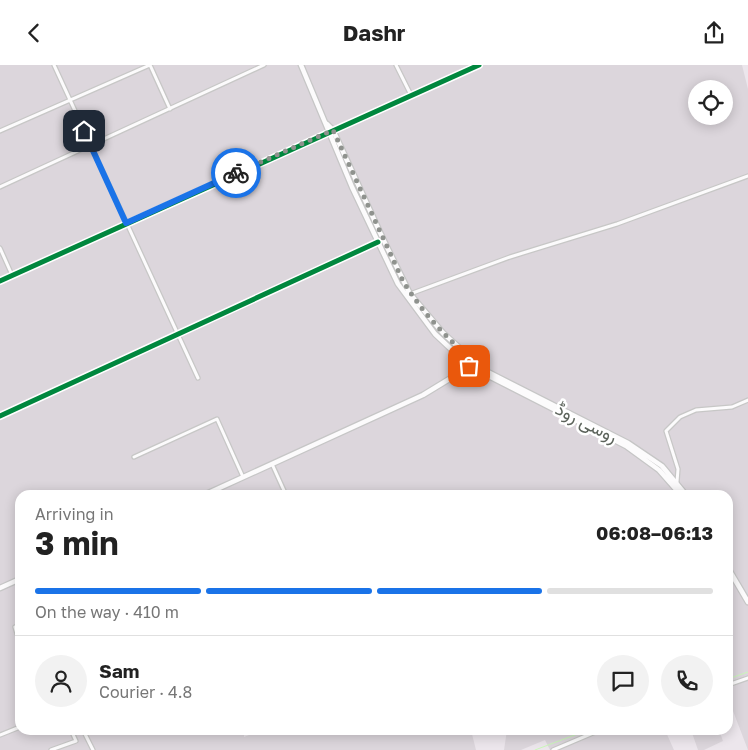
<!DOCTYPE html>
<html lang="en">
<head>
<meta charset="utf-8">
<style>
  :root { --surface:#fff; --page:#f2f2f2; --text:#222; --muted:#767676; --line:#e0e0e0; --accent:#1a73e8 }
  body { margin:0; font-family:"Golos Text",Vazirmatn,sans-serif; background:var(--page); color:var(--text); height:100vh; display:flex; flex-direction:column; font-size:19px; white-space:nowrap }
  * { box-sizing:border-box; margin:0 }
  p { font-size:16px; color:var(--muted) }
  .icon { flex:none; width:28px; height:28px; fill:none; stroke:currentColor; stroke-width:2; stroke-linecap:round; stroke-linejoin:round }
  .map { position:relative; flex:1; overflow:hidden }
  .sheet { position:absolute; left:15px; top:425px; width:718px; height:245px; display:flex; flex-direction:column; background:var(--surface); border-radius:15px; box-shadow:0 2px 12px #0003 }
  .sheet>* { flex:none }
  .buttons { position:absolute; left:688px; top:15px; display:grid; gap:10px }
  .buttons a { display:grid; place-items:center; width:45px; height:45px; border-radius:50%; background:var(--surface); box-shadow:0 2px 12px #0003; font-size:25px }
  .pin { position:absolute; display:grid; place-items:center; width:42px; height:42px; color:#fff; margin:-21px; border-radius:10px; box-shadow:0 2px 8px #0006 }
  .courier { position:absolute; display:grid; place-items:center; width:50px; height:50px; margin:-25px; border:4px solid #1a73e8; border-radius:50%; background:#fff; color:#222; box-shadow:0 1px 6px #0007 }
  .overview em { font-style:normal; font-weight:700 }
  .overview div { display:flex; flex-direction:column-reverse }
  .overview { display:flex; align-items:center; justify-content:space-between; height:85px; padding:0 20px }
  h1 { font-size:32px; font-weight:700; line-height:38px }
  .bar { display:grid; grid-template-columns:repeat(4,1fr); gap:8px 5px; align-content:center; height:60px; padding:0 20px }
  .bar i { height:6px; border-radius:4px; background:var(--line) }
  .bar .active { background:var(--accent) }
  .bar p { grid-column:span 4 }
  .line { display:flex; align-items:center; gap:12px; padding:0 20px; border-top:1px solid var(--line) }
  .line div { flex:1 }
  .round { display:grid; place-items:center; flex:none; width:52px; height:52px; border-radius:26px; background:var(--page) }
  header { display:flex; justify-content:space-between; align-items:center; height:65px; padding:0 20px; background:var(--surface); font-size:22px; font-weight:700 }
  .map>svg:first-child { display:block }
  .industrial { fill:#dcd6dc; fill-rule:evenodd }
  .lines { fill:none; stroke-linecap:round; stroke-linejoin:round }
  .stream { stroke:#caf8b9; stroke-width:1 }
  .street-casing { stroke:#c7c7c6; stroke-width:5.5 }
  .secondary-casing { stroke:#c6c6c6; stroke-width:7 }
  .street { stroke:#fcfbfc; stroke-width:3 }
  .secondary { stroke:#fcfbfc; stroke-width:4.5 }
  .cycleway-casing { stroke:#fff; stroke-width:8 }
  .cycleway { stroke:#00873e; stroke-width:5 }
  .done { stroke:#8f928e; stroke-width:5; stroke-dasharray:0 9 }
  .route { stroke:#1a73e8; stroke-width:6 }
  .labels { text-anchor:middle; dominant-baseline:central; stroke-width:5; stroke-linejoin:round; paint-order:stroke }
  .street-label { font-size:18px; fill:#5d645c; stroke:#fff }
</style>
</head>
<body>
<header><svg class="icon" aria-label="back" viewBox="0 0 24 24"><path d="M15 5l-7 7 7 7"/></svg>Dashr<svg class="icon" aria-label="share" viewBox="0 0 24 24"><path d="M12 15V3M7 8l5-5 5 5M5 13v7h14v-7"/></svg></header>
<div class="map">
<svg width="748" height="685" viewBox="0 0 748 685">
  <rect width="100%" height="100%" fill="#ece6ec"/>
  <path class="industrial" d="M0 0H742L748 24V685L733 646 728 648V430H20V665H244V672L262 665H471L476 685H0ZM696 24H724V51H696Z
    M507 665H540L544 668 555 665H665L674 685H550L545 675 521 685H504Z
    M691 665H719L723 676 704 685H698Z"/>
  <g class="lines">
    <path class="stream" d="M728 614 748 607
      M535 685 588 665"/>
    <defs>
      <path id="street" d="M54 0 198 313
        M150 0 170 44
        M396 0 411 30
        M0 66 150 0
        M0 122 264 0
        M0 183 12 210
        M0 216 479 0
        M410 229 510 192 617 159 748 111
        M0 351 378 177
        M134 392 217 354 243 412
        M272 399 286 430
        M677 417 678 404 666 366 680 352 696 345 732 342 748 335
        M15 562 20 579
        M728 620 748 613
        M83 665 93 685
        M0 670 20 662
        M51 685 76 676 71 665
        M553 685 600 665"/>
      <path id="secondary" d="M301 0 352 122 398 219 435 269 469 301
        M327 59 333 65 383 174 410 229 443 268 475 297
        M476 297 486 306 628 378 662 401 686 430
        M475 304 626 381 659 405 681 430
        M458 313 473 305
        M204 430 423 330 469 302
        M728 503 748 537
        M0 523 20 514"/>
    </defs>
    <use href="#street" class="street-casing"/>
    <use href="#secondary" class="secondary-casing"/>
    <use href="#street" class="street"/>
    <use href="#secondary" class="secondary"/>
    <defs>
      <path id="cycleway" d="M0 216 479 0
        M0 351 378 177"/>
    </defs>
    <use href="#cycleway" class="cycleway-casing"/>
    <use href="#cycleway" class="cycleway"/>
  </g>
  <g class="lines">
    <path class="done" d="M236 108 333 65 403 216C422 247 447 274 475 297H472L469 301"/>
    <path class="route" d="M84 66 126 158 236 108"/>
  </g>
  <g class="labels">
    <g class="street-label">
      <text transform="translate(587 357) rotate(27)">روسی روڈ</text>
    </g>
  </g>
</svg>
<div class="buttons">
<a><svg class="icon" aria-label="locate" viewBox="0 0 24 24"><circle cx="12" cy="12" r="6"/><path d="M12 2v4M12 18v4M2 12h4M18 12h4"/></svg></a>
</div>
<div class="pin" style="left:469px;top:301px;background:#ea580c"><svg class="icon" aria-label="bag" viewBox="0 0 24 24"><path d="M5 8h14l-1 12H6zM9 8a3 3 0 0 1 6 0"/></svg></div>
<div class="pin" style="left:84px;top:66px;background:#1f2937"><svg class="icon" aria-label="home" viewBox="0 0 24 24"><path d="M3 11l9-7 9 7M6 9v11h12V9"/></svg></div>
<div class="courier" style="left:236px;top:108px"><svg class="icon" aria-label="bike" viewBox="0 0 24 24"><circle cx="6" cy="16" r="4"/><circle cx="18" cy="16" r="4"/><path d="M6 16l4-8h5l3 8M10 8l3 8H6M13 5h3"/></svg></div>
<section class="sheet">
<div class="overview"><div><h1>3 min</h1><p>Arriving in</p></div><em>06:08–06:13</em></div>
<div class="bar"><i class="active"></i><i class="active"></i><i class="active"></i><i></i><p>On the way · 410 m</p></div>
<div class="line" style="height:90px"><a class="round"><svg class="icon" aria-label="person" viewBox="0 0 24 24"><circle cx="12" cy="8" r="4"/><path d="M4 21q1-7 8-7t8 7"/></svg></a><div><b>Sam</b><p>Courier · 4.8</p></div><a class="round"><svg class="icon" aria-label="chat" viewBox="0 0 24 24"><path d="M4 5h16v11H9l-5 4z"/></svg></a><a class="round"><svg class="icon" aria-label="phone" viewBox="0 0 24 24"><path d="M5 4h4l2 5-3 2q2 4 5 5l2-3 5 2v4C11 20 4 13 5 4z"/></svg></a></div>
</section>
</div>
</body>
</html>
